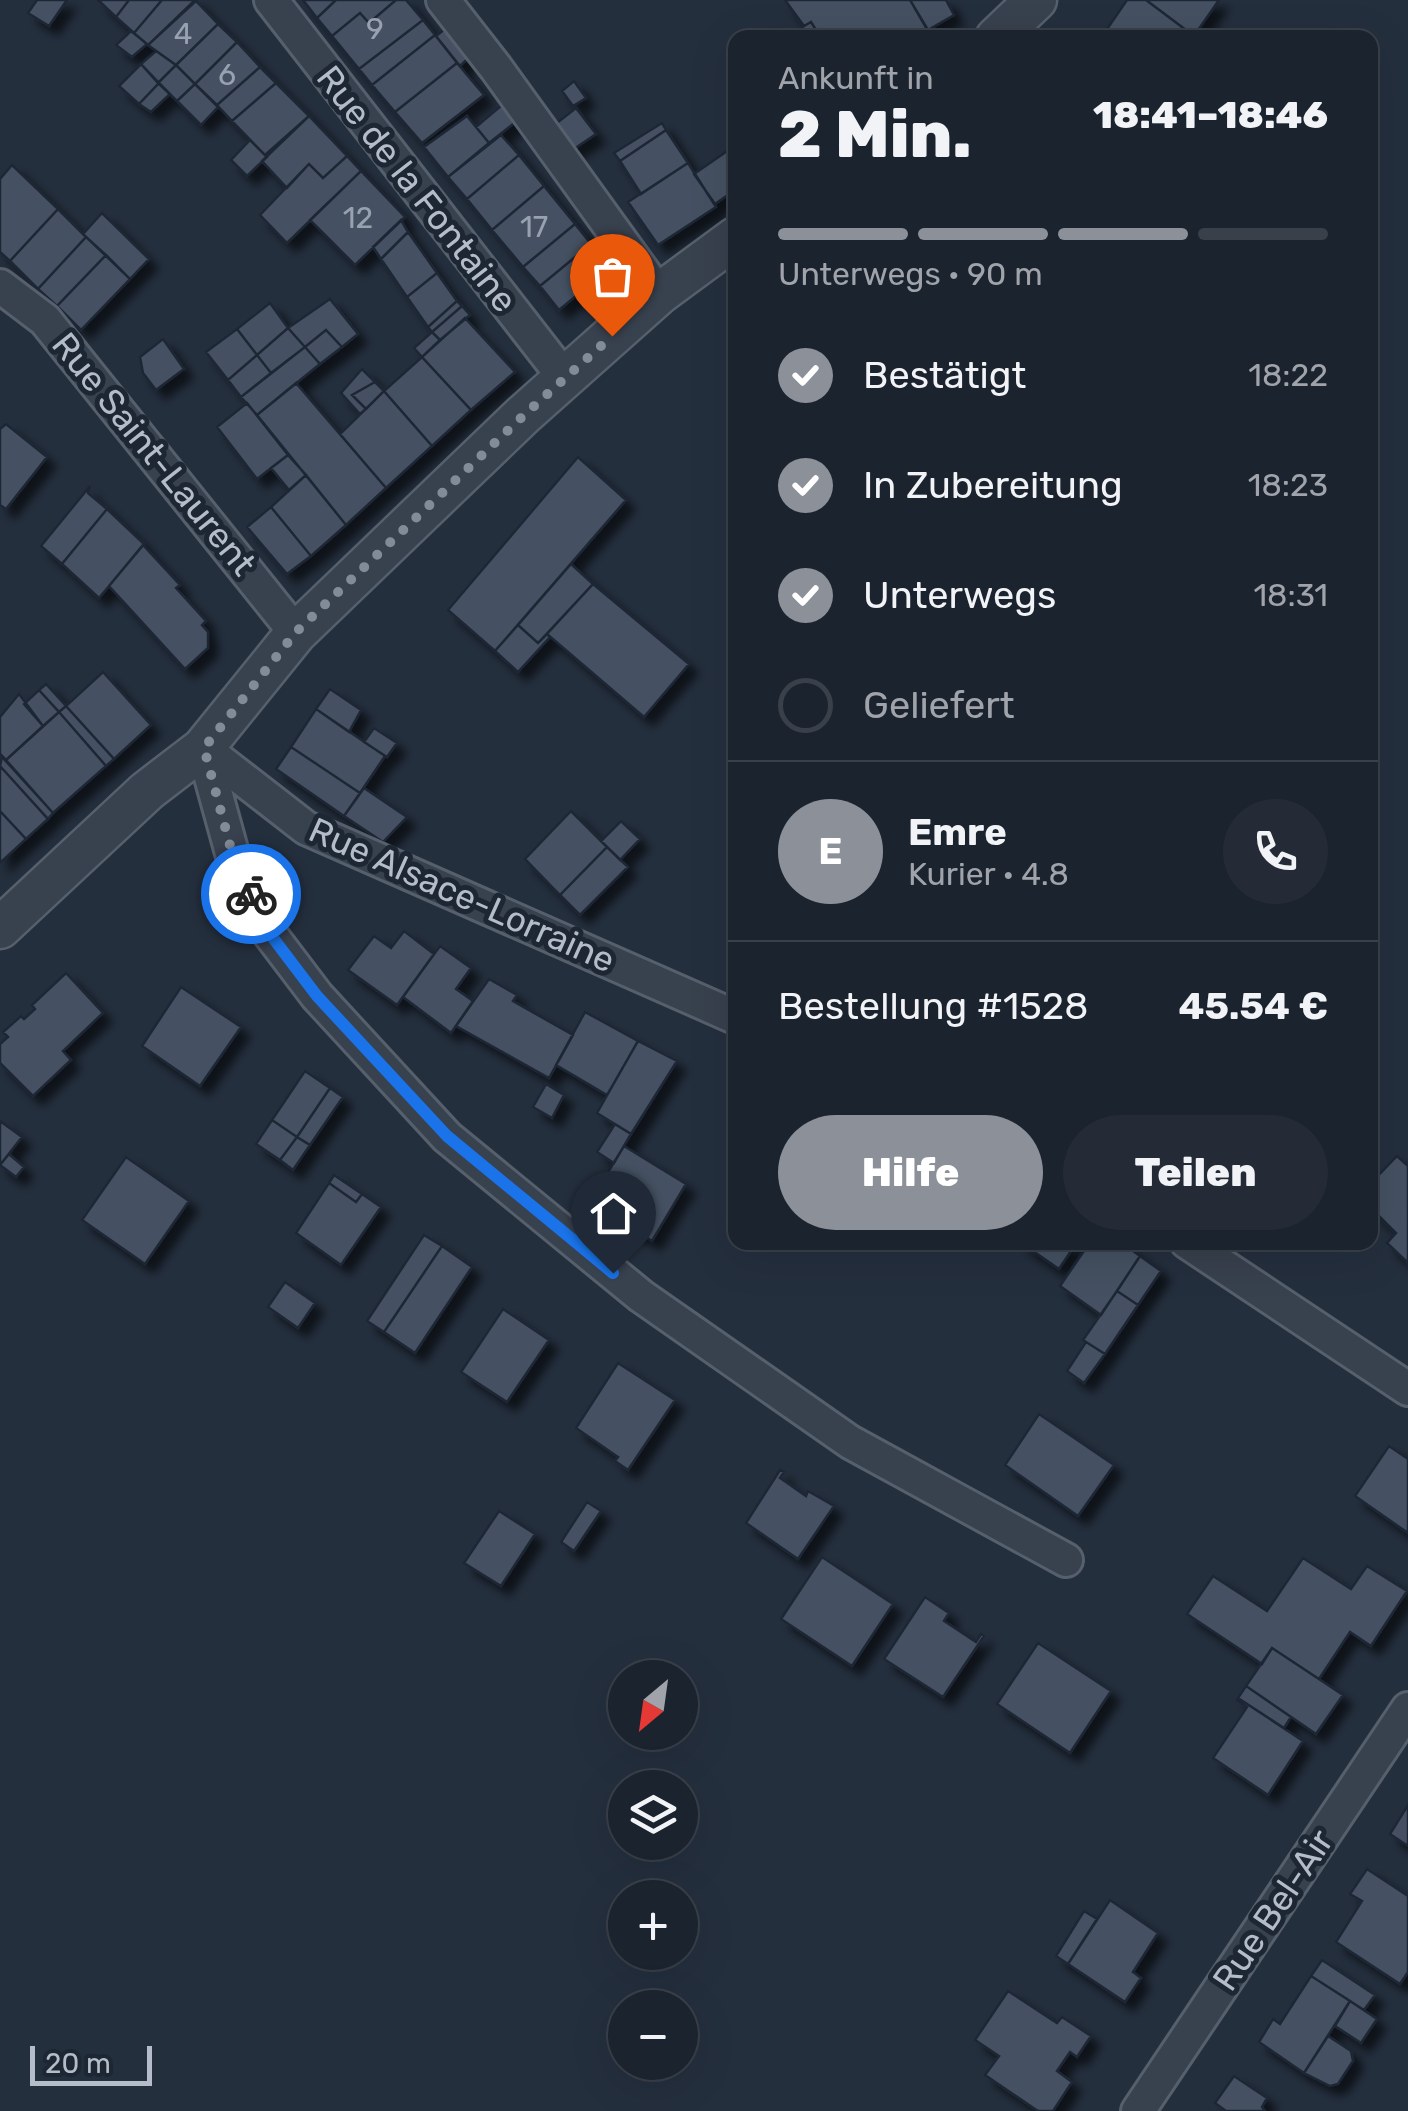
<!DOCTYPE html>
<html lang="de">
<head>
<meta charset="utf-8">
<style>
  :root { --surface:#1b232e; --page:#242b36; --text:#f1f3f6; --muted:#a0a4aa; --line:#39404a; --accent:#8c9099 }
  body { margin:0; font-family:Rubik,sans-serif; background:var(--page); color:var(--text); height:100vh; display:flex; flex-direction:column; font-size:38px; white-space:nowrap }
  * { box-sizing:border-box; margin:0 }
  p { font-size:32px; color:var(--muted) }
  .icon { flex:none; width:55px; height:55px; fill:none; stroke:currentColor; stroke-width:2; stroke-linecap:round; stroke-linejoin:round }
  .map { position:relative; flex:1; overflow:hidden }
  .drawer { position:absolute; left:728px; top:30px; width:650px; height:1220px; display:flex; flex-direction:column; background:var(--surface); border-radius:20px; box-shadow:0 10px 40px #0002,0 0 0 2px var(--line) }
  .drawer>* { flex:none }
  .needle { width:65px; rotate:209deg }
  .tools { position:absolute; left:608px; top:1660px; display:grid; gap:20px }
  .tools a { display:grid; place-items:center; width:90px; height:90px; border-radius:50%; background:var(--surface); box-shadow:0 10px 40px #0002,0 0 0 2px var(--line); font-size:50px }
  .scale { position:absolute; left:30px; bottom:25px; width:122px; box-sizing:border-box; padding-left:10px; border:5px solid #b4bcc9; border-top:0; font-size:28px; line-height:35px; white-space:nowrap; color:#b4bcc9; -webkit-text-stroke:8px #1d2633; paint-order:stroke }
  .pin { position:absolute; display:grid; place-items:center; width:85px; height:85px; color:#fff; margin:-102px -42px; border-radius:50% 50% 50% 0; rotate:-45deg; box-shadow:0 0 10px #0007 }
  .pin .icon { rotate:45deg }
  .courier { position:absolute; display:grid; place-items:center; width:100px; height:100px; margin:-50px; border:8px solid #1a73e8; border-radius:50%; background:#fff; color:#222; box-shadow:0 2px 12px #0007 }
  .summary em { font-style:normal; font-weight:800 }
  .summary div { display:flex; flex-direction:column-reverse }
  .summary { display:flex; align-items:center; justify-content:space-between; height:170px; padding:0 50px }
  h1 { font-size:65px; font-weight:800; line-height:75px }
  .bar { display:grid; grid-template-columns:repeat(4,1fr); gap:15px 10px; align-content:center; height:120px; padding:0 50px }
  .bar i { height:12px; border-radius:8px; background:var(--line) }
  .bar .current { background:var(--accent) }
  .bar p { grid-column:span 4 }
  .line { display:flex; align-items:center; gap:25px; padding:0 50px; border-top:2px solid var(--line) }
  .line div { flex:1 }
  .round { display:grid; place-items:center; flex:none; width:105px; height:105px; border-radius:52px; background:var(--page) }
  ol { padding:0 50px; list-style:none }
  li { display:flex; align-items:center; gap:30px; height:110px }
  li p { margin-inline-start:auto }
  li .icon { padding:10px; border-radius:50%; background:var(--accent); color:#fff; stroke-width:4 }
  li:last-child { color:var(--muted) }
  li i { width:55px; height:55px; border:5px solid var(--line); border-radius:50% }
  .cta { display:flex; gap:20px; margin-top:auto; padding:20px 50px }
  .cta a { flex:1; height:115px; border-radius:60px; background:var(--accent); color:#fff; font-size:40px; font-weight:800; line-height:115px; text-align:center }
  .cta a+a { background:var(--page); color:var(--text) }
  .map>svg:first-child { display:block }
  .building { fill:#455162; stroke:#1f2835; stroke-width:2.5; filter:url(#shadow) }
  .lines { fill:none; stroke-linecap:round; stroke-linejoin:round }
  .minor-casing { stroke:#565f6c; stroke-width:38 }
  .tertiary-casing { stroke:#565f6c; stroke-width:45 }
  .minor { stroke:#38414e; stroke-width:32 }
  .tertiary { stroke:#38414e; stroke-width:40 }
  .done { stroke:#828b98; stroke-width:10; stroke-dasharray:0 18 }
  .route { stroke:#1a73e8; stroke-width:12 }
  .labels { text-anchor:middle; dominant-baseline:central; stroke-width:10; stroke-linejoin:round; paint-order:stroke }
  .number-label { font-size:30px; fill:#98a1af }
  .street-label { font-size:35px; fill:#b4bcc9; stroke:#1d2633 }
</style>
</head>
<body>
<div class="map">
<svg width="1408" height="2111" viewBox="0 0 1408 2111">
  <defs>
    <filter id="shadow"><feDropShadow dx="9" dy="9" stdDeviation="5" flood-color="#0009"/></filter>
  </defs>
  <rect width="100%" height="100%" fill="#242f3e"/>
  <path class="building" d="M37 0H67L49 26 28 13Z
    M98 0H129L116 17Z
    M129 0H162L134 33 116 17Z
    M162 0H197L148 45 134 33Z
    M195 0 218 24 176 65 148 45Z
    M303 0H336L317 18Z
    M336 0H396L369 23 360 13 332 36 317 18Z
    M396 0H406L423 20 359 69 332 36 360 13 369 23Z
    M785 0H910L929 33 923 38H821L811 22 804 26Z
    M910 0H946L954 15 928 30Z
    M1127 0H1146L1194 36 1112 38 1105 32Z
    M1146 0H1219L1194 36Z
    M423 20 435 35 372 85 359 69Z
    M454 22 475 52 460 66 436 36Z
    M811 22 821 38H786L804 26Z
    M218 24 237 42 195 84 176 65Z
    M131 31 147 44 132 57 116 45Z
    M435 35 457 63 395 112 372 85Z
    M237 42 260 67 217 105 195 84Z
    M156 51 176 65 158 83 141 64Z
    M457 63 484 95 422 143 395 112Z
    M141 64 159 83 139 104 119 86Z
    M176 65 195 84 177 101 158 83Z
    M260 67 276 83 232 121 217 105Z
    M574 81 586 98 573 106 562 91Z
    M159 83 170 94 151 112 139 104Z
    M276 83 309 116 265 155 232 121Z
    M195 84 218 107 201 125 177 101Z
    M509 99 522 117 489 143 476 127Z
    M576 108 596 134 571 151 553 126Z
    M309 116 347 156 323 178 309 164 287 188 262 161Z
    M467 116 489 143 448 177 424 147Z
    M662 123 666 130 620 161 614 153Z
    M666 130 688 163 641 194 620 161Z
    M501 135 519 155 467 199 448 177Z
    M250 140 267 157 247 176 231 160Z
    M733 147 735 190 715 204 694 174Z
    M519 155 544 186 492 230 467 199Z
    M347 156 361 171 287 243 260 215 309 164 323 178Z
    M688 163 716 207 658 245 628 202Z
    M12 165 58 209 10 261 0 252V179Z
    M361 171 405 217 355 265 310 220Z
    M544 186 575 224 523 267 492 230Z
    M58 209 86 237 38 289 10 261Z
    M102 213 149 259 130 279 83 234Z
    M401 220 408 232 381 259 373 247Z
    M575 224 591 244 540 286 523 267Z
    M408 232 437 273 407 297 381 259Z
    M86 237 106 255 57 306 38 289Z
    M591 244 611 267 559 310 540 286Z
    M106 255 130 279 81 330 57 306Z
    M437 273 457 301 428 327 407 297Z
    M330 299 358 334 342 347 326 330 305 347 288 328Z
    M457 301 462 306 432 332 428 327Z
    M270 303 288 328 257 355 237 329Z
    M462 306 470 315 440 340 432 332Z
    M465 318 515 372 471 410 422 357Z
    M288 328 305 347 271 373 257 355Z
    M237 329 257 355 228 380 206 352Z
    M326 330 342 347 320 364 305 347Z
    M432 332 440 340 422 357 414 348Z
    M163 339 184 369 156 390 143 373 140 357Z
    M305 347 320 364 257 415 241 397Z
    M257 355 271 373 241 397 228 380Z
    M422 357 471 410 432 446 384 391Z
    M362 369 375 382 352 395 366 409 360 414 341 393Z
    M375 382 384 391 366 409 352 395Z
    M296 383 386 488 346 525 257 415Z
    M384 391 432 446 386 488 340 434Z
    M247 403 288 455 257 479 217 427Z
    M6 424 47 457 6 509 0 505V429Z
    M288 455 306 475 289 490 271 468Z
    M578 457 626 500 495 651 448 610Z
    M306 475 346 525 311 556 271 507Z
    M90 486 88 493 107 509 62 564 41 546Z
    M271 507 311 556 287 574 247 527Z
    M107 509 144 544 99 598 62 564Z
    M143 545 180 585 176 588 206 621 202 625 208 632V648L185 669 109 586Z
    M571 564 593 584 538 643 518 625Z
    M593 584 689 664 644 717 547 634Z
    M518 625 538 643 547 634 550 637 518 672 495 651Z
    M103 672 151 725 114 759 66 706Z
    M46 684 66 706 59 712 39 690Z
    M330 689 361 710 349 732 316 709Z
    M39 690 59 712 43 726 24 704Z
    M19 694 43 726 6 760 0 754V717Z
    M66 706 114 759 106 766 59 712Z
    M316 709 385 756 360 793 291 747Z
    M59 712 106 766 53 813 6 760Z
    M374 728 397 743 387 757 364 742Z
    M291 747 360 793 344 816 276 769Z
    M2 757 53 813 48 819 0 766Z
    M0 766 48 819 26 839 0 811Z
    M364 788 407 817 383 842 344 816Z
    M0 811 26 839 0 863Z
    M571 811 607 847 560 895 525 859Z
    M621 821 640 839 620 860 601 841Z
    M607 847 628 867 580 915 560 895Z
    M404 931 434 954 397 1005 348 970 374 936 391 948Z
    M440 946 471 968 456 989 473 1001 451 1033 403 997Z
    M66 973 103 1013 63 1051 71 1060 33 1096 0 1063V1044L8 1037 3 1032 21 1016 24 1019 35 1009 32 1005Z
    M489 979 517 995 513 1001 573 1035 549 1078 456 1026Z
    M181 987 241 1027 200 1086 142 1046Z
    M585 1012 638 1041 607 1095 556 1065Z
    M638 1041 677 1061 631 1134 597 1113Z
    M305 1071 330 1088 297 1137 272 1120Z
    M546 1084 564 1095 552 1118 533 1107Z
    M330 1088 343 1097 310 1145 297 1137Z
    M272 1120 297 1137 280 1160 256 1144Z
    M0 1121 22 1137 0 1165Z
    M615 1124 631 1134 614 1163 597 1152Z
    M297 1137 310 1145 293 1170 280 1160Z
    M624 1146 686 1184 652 1241 589 1203Z
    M9 1154 24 1167 16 1177 0 1165Z
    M1397 1156 1408 1166V1263L1387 1243 1396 1233 1370 1207V1184Z
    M126 1157 189 1201 145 1264 82 1220Z
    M334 1175 362 1194 356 1202 329 1183Z
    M329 1183 356 1202 362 1194 381 1207 341 1265 296 1233Z
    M424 1235 442 1246 384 1332 367 1321Z
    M1020 1242H1077L1059 1269Z
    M1090 1242H1121L1140 1256 1101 1315 1060 1286Z
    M442 1246 472 1267 415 1353 384 1332Z
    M1140 1256 1161 1271 1138 1305 1117 1291Z
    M285 1282 315 1303 298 1328 268 1307Z
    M1117 1291 1138 1305 1105 1354 1083 1340Z
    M503 1309 549 1340 507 1402 461 1372Z
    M1086 1342 1105 1354 1084 1383 1067 1371Z
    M618 1363 675 1400 628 1470 615 1461 618 1457 576 1428Z
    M1039 1414 1114 1465 1078 1516 1005 1465Z
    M1389 1446 1408 1459V1533L1355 1496Z
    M780 1470 784 1472 780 1478 806 1496 808 1491 834 1506 798 1559 746 1523Z
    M587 1502 601 1511 574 1551 561 1542Z
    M499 1511 535 1534 501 1586 464 1563Z
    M822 1557 893 1604 852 1666 781 1619Z
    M1303 1558 1351 1589 1367 1566 1407 1591 1371 1646 1350 1632 1319 1679 1272 1648 1262 1664 1187 1614 1213 1576 1267 1611Z
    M925 1597 949 1613 944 1621 976 1642 981 1634 984 1636 943 1697 884 1659Z
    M1038 1643 1111 1691 1070 1753 997 1704Z
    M1272 1648 1343 1695 1316 1734 1246 1686Z
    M1246 1686 1291 1717 1284 1728 1238 1698Z
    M1238 1698 1303 1741 1268 1795 1213 1758 1247 1707 1237 1700Z
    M1408 1805V1846L1390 1834Z
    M1367 1869 1408 1896V1972L1400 1984 1336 1942 1362 1901 1350 1894Z
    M1110 1900 1158 1933 1133 1972 1141 1978 1125 2002 1068 1964Z
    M1084 1911 1097 1919 1068 1964 1056 1956Z
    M1322 1960 1375 1995 1364 2010 1311 1976Z
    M1311 1976 1350 2001 1304 2073 1259 2042 1273 2019 1280 2024Z
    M1008 1991 1057 2023 1062 2017 1091 2036 1077 2057 1070 2052 1057 2071 1072 2082 1053 2111H1038L985 2075 999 2056 975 2040Z
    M1350 2001 1377 2019 1361 2043 1335 2026Z
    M1328 2036 1351 2051 1353 2061 1338 2084 1330 2086 1304 2073Z
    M1234 2076 1267 2098 1262 2107 1265 2111H1226L1215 2103Z"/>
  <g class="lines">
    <defs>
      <path id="minor" d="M271 0 564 377
        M443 0 496 68 659 294
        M0 286 45 320 296 633
        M203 748 232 853 270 934 317 996 447 1137 641 1296 850 1442 1066 1560
        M203 748 306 828 735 1017
        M1187 1242 1408 1389
        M1138 2111 1408 1709"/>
      <path id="tertiary" d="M996 38 1036 0
        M0 928 147 791 203 748 296 633 523 415 659 294 735 238"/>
    </defs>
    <use href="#minor" class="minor-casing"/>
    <use href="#tertiary" class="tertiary-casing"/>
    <use href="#minor" class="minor"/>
    <use href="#tertiary" class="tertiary"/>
  </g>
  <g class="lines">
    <path class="done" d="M251 894 232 853 204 748 296 632 523 416 612 336"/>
    <path class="route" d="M251 894 270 934 317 996 447 1136 613 1273"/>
  </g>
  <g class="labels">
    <g class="number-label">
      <text x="375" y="29">9</text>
      <text x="183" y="34">4</text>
      <text x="227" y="75">6</text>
      <text x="358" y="218">12</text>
      <text x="534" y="227">17</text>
    </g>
    <g class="street-label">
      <text transform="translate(417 189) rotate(52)">Rue de la Fontaine</text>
      <text transform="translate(154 454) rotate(51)">Rue Saint-Laurent</text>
      <text transform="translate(462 895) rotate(24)">Rue Alsace-Lorraine</text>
      <text transform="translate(1273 1910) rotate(-56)">Rue Bel-Air</text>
    </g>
  </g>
</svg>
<div class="tools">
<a><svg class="needle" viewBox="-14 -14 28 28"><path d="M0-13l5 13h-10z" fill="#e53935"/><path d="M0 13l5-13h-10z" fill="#a0a4aa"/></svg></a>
<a><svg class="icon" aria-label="layers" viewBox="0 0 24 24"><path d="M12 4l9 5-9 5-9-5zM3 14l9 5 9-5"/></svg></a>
<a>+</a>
<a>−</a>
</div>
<div class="scale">20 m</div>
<div class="pin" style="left:612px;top:336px;background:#ea580c"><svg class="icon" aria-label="bag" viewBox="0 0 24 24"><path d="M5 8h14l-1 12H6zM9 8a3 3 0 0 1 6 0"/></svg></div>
<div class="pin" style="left:613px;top:1273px;background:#1f2937"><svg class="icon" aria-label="home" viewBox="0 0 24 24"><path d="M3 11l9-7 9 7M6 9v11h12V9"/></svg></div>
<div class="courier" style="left:251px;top:894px"><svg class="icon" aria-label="bike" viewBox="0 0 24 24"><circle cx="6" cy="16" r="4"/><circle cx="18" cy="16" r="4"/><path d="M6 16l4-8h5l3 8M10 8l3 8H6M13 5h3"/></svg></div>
<section class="drawer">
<div class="summary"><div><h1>2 Min.</h1><p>Ankunft in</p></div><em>18:41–18:46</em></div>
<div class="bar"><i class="current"></i><i class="current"></i><i class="current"></i><i></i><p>Unterwegs · 90 m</p></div>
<ol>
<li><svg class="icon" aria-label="check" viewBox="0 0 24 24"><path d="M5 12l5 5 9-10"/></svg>Bestätigt<p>18:22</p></li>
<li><svg class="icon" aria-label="check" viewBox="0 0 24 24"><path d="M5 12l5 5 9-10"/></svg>In Zubereitung<p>18:23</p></li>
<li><svg class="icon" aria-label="check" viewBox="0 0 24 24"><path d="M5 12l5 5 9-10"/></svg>Unterwegs<p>18:31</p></li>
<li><i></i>Geliefert</li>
</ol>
<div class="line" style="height:180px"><b class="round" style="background:var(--accent);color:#fff">E</b><div><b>Emre</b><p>Kurier · 4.8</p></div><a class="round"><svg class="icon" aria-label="phone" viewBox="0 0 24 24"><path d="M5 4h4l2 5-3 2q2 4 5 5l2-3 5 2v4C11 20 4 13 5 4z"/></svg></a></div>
<div class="line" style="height:130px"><div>Bestellung #1528</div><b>45.54 €</b></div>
<div class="cta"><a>Hilfe</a><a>Teilen</a></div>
</section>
</div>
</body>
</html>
